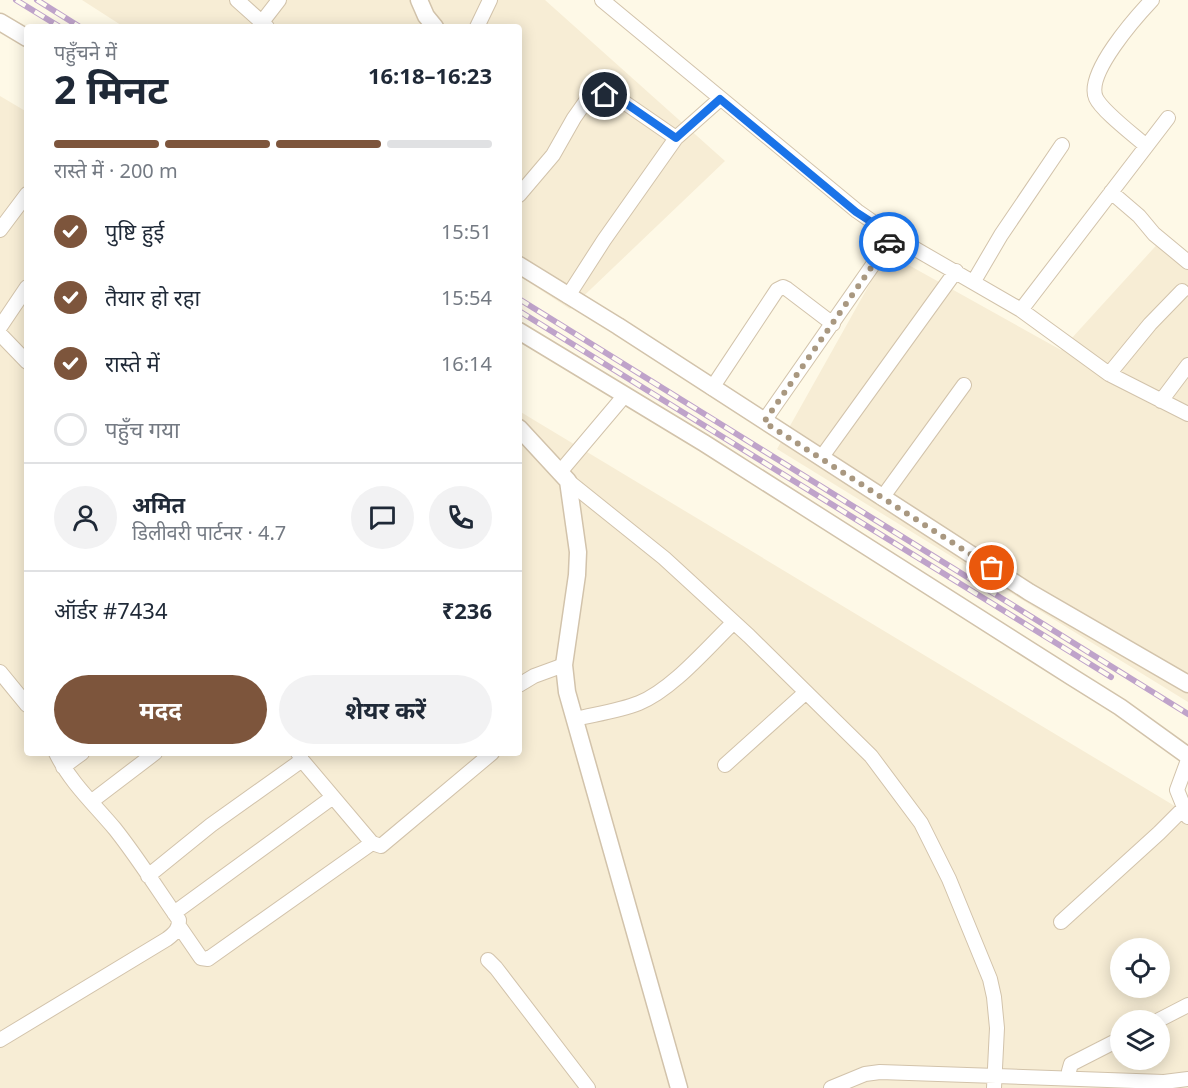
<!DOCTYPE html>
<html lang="hi">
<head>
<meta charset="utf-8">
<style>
  :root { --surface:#fff; --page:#f2f2f3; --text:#1f2937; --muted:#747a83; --line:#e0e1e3; --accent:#7d553c }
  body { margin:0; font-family:"Noto Sans","Noto Sans Devanagari",sans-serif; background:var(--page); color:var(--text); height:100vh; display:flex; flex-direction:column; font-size:22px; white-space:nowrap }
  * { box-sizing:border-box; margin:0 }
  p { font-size:20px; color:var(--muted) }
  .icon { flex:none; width:33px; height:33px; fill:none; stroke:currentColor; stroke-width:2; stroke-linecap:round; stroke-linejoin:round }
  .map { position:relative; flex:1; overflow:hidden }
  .details { position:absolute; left:24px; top:24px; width:498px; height:732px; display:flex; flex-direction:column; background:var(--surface); border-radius:6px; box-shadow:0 3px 15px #0003 }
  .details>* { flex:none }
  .tools { position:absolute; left:1110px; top:938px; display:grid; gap:12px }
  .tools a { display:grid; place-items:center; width:60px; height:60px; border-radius:50%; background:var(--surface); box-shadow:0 3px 15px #0003; font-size:30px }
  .pin { position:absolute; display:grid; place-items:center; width:51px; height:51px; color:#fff; margin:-26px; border:3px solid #fff; border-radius:50%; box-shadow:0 2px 6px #0007 }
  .courier { position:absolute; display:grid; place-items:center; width:60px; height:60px; margin:-30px; border:4px solid #1a73e8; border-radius:50%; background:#fff; color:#222; box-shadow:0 2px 8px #0007 }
  .overview em { font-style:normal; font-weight:700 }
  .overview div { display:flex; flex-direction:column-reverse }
  .overview { display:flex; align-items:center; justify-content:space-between; height:102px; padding:0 30px }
  h1 { font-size:39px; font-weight:700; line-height:45px }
  .bar { display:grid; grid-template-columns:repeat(4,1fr); gap:9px 6px; align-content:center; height:72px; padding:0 30px }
  .bar i { height:8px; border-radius:4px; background:var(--line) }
  .bar .on { background:var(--accent) }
  .bar p { grid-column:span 4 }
  .line { display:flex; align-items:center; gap:15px; padding:0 30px; border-top:2px solid var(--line) }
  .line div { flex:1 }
  .round { display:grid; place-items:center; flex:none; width:63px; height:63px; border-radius:32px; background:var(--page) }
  ol { padding:0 30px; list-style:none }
  li { display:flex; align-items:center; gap:18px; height:66px }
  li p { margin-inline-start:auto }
  li .icon { padding:6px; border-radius:50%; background:var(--accent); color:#fff; stroke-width:4 }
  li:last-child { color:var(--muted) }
  li i { width:33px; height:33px; border:3px solid var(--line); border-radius:50% }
  .button { display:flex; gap:12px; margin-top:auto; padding:12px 30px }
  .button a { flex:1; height:69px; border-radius:36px; background:var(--accent); color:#fff; font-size:24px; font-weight:700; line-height:69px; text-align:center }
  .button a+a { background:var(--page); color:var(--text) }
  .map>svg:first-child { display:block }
  .residential { fill:#f7edd5; fill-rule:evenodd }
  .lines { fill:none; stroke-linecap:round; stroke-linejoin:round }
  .minor-casing { stroke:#d2c3ab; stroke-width:16 }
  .tertiary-casing { stroke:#d2c3ab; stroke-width:19 }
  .minor { stroke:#fff; stroke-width:14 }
  .tertiary { stroke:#fff; stroke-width:16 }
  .rail-casing { stroke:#bfa3ca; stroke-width:6 }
  .rail { stroke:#fffcf0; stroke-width:4; stroke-dasharray:11; stroke-linecap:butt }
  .done { stroke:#a99880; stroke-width:6; stroke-dasharray:0 10.8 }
  .route { stroke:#1a73e8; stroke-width:8 }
</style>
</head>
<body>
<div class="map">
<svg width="1188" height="1088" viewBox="0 0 1188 1088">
  <rect width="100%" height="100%" fill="#fef9e7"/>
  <path class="residential" d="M82 0H545L725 161 570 309 519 276V27H124Z
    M0 96 27 112V753H519V411L1188 814V1088H0ZM1120 948H1160V987H1120ZM1120 1020H1160V1059H1120Z
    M1163 238 1188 258V702L777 449 887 253 1061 350Z"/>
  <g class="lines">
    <defs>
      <path id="minor" d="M237 0 267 27
        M602 0 857 211 893 236 1021 310 1109 374 1188 414
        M262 22 279 0
        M477 27 490 0
        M1146 146C1135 136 1102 111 1096 98 1085 74 1136 17 1152 0
        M1111 192 1139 216 1154 234 1188 262
        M519 195 553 155 574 118 586 101 593 96 605 95 618 98 676 138
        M0 230 27 194
        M974 281 1001 235 1062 145
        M568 296 604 240 676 138 720 99
        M1021 310 1168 118
        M0 327 27 287
        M0 334 27 362
        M1109 374 1150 324 1182 291
        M712 388 777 290 783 287 787 289 833 324
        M1161 401 1188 365
        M764 421 893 236
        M821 458 956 271
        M560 472 625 395
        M568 481 664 558 749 636 871 756 921 823 949 879 990 979 994 997 997 1028 994 1088
        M882 498 964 385
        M0 672 27 705
        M519 685 534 676 564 665
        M575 719C596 714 619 711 639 703 672 690 708 647 734 622
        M301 759 372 843 381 846 492 753
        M725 765 805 693
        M63 767 82 753
        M92 801 155 753
        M1188 817 1177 790 1188 760
        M148 876 211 825 298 763 301 756 298 753
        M174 913 333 797
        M1061 922 1159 833 1183 809
        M179 926 201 958 208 959 372 843
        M488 960 496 968 588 1088
        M1159 1020 1188 1005
        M0 1040 167 939C175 933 179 929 179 920 158 890 138 858 115 829 94 804 70 782 56 753
        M1070 1078 1069 1071 1071 1064 1120 1039
        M831 1088 865 1074 880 1072 1164 1082 1188 1079"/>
      <path id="tertiary" d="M419 0 426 16 435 27
        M0 22 27 38
        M519 265 618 326 1029 592 1188 684
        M519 331 704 443 1072 677 1120 707 1188 756
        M519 428 568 481 578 552 577 575 564 665 567 692 679 1088"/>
    </defs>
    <use href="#minor" class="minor-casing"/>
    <use href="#tertiary" class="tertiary-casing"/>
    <use href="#minor" class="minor"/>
    <use href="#tertiary" class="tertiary"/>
    <defs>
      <path id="rail" d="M16 0 60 27
        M37 0 80 27
        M519 299 1188 714
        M519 311 1111 677"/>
    </defs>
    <use href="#rail" class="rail-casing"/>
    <use href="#rail" class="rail"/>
  </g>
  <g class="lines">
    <path class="done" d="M889 242 764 422 992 568"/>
    <path class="route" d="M605 95 618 98 676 138 720 99 856 212 893 236 889 242"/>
  </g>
</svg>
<div class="tools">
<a><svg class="icon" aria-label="locate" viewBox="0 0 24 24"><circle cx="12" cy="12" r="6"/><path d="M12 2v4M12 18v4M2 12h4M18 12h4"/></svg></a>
<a><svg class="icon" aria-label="layers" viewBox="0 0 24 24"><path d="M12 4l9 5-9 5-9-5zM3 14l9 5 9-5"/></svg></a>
</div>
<div class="pin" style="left:992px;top:568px;background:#ea580c"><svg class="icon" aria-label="bag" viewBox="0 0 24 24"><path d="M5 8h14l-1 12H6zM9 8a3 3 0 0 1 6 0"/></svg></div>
<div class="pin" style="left:605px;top:95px;background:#1f2937"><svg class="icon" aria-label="home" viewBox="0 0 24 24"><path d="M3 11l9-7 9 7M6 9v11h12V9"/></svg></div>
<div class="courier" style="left:889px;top:242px"><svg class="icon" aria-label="car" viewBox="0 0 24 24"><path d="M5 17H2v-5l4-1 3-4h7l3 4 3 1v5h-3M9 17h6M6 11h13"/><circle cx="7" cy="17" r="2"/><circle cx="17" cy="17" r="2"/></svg></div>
<section class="details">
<div class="overview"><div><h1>2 मिनट</h1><p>पहुँचने में</p></div><em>16:18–16:23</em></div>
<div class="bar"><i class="on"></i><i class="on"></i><i class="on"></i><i></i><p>रास्ते में · 200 m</p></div>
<ol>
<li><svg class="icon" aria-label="check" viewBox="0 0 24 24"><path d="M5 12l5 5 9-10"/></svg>पुष्टि हुई<p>15:51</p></li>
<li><svg class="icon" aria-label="check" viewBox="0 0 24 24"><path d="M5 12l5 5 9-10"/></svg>तैयार हो रहा<p>15:54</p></li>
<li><svg class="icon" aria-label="check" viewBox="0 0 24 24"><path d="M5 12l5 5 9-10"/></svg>रास्ते में<p>16:14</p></li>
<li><i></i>पहुँच गया</li>
</ol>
<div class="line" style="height:108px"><a class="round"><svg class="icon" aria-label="person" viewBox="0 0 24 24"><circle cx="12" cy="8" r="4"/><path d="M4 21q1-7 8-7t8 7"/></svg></a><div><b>अमित</b><p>डिलीवरी पार्टनर · 4.7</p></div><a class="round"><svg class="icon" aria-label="chat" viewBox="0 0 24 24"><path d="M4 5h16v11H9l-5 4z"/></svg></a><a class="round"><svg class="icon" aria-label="phone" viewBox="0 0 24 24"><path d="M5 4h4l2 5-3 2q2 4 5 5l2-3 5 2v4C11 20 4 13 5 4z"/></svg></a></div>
<div class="line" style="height:78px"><div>ऑर्डर #7434</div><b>₹236</b></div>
<div class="button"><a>मदद</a><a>शेयर करें</a></div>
</section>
</div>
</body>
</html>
